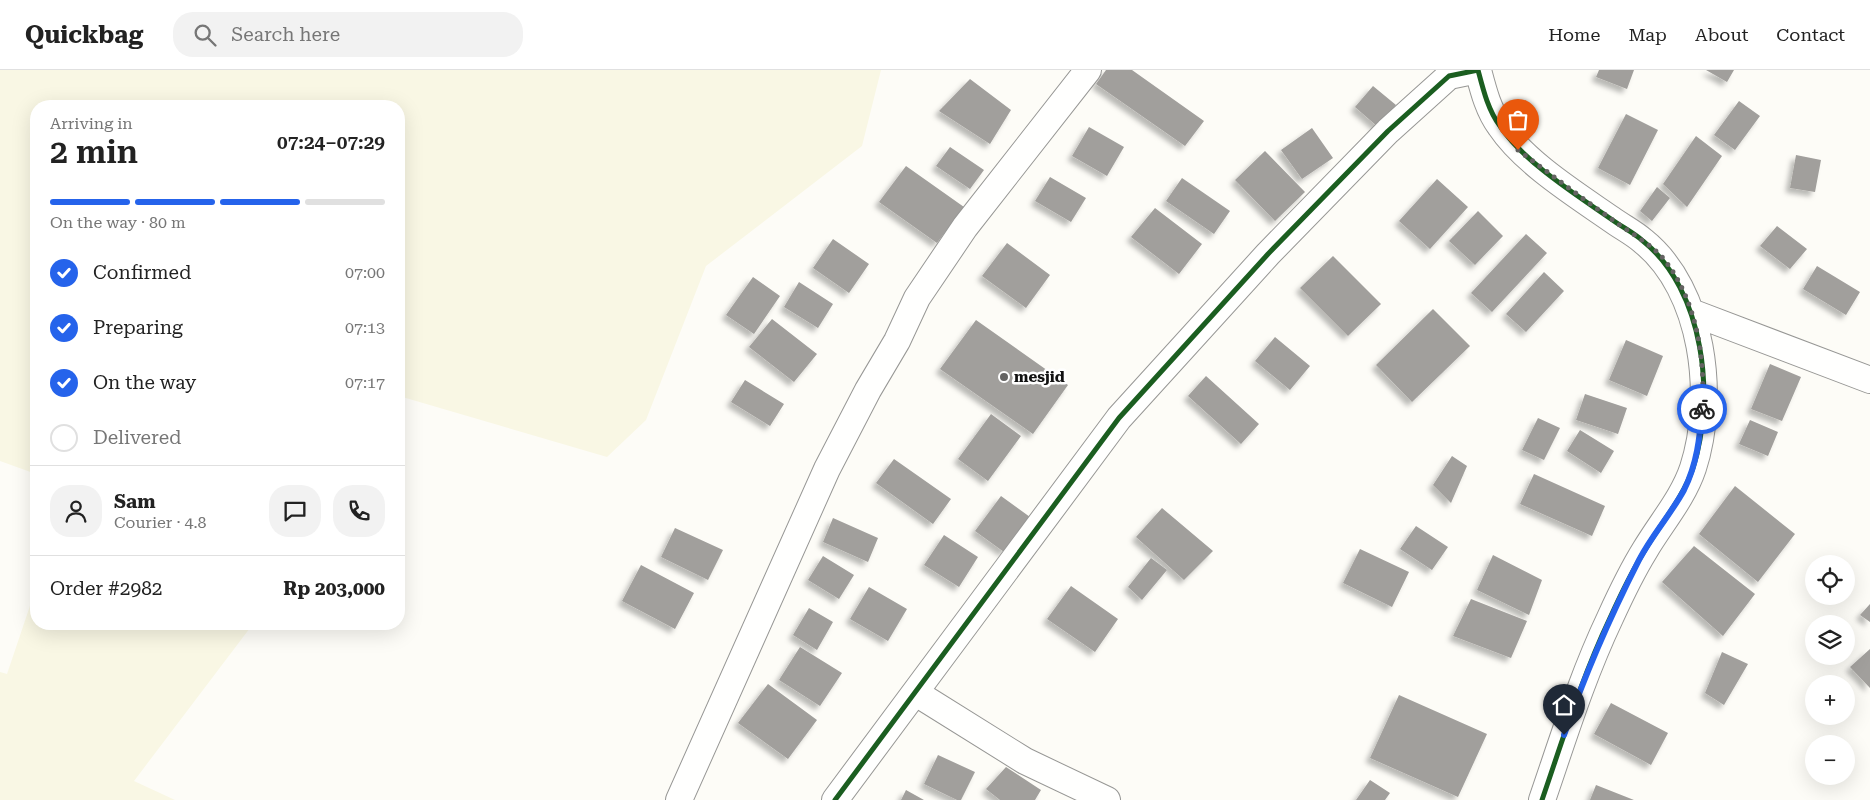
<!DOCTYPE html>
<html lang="en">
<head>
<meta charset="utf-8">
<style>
  :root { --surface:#fff; --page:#f2f2f2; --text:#222; --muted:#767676; --line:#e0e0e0; --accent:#2563eb }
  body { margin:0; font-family:"Roboto Serif",serif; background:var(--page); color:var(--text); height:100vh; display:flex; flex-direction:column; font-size:19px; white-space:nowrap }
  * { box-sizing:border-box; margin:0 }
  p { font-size:16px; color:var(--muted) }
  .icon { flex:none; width:28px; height:28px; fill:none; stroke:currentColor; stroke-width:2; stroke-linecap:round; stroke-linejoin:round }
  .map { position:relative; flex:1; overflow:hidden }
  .drawer { position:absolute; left:30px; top:30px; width:375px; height:530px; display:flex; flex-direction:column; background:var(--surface); border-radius:20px; box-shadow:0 5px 20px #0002 }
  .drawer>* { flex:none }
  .buttons { position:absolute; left:1805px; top:485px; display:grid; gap:10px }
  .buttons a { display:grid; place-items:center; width:50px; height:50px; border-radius:50%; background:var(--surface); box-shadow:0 5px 20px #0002; font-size:25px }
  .pin { position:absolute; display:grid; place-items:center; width:42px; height:42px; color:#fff; margin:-51px -21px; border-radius:50% 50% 50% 0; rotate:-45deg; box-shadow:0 0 5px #0007 }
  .pin .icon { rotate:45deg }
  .courier { position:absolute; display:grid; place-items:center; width:50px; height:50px; margin:-25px; border:4px solid #2563eb; border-radius:50%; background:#fff; color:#222; box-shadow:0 1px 6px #0007 }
  .headline em { font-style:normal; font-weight:600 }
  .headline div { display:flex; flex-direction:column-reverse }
  .headline { display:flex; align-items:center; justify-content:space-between; height:85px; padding:0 20px }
  h1 { font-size:32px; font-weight:600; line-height:38px }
  .bar { display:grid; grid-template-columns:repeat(4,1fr); gap:8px 5px; align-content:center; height:60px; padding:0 20px }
  .bar i { height:6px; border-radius:4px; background:var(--line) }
  .bar .active { background:var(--accent) }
  .bar p { grid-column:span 4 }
  .line { display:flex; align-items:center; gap:12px; padding:0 20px; border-top:1px solid var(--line) }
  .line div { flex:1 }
  .round { display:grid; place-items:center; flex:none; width:52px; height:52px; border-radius:20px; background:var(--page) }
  ol { padding:0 20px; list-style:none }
  li { display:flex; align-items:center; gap:15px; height:55px }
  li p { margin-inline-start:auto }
  li .icon { padding:5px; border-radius:50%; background:var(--accent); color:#fff; stroke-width:4 }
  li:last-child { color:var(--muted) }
  li i { width:28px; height:28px; border:2px solid var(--line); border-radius:50% }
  header { display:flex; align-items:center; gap:30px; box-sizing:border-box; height:70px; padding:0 25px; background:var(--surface); border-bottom:1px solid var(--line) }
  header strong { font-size:24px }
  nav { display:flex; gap:28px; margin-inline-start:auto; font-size:18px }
  .search { width:350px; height:45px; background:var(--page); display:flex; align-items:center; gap:12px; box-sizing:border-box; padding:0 18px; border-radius:20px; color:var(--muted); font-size:19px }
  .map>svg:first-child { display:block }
  .farmland { fill:#f9f7e4 }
  .building { fill:#a19f9c; filter:url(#shadow) }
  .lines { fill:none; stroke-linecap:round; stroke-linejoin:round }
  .minor-casing { stroke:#979795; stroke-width:28 }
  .minor { stroke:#fffffe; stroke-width:26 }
  .cycleway-casing { stroke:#fff; stroke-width:8 }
  .cycleway { stroke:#1b5e20; stroke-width:5 }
  .done { stroke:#646362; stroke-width:5; stroke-dasharray:0 9 }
  .route { stroke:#2563eb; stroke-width:6 }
  .poi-dot { fill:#646362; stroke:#fff; stroke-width:2 }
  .labels { text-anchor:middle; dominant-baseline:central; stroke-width:5; stroke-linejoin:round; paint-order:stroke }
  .poi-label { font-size:15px; font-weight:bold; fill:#111; stroke:#fff; text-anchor:start }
</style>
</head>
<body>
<header>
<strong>Quickbag</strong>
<div class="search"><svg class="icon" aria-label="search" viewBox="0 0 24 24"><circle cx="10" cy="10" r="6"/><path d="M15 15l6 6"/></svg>Search here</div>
<nav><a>Home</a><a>Map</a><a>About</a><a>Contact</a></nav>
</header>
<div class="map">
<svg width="1870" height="730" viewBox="0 0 1870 730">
  <defs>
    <filter id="shadow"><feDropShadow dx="-4.5" dy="4.5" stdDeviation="2.5" flood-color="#0004"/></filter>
  </defs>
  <rect width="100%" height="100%" fill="#fdfcf7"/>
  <path class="farmland" d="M0 0H881L862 76 706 196 646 350 607 387 399 326V36H36V404L0 391Z
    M36 518V554H253L134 711 175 730H0V602L7 604Z"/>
  <path class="building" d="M1106 0H1132L1204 51 1185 76 1096 14Z
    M1599 0H1634L1627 19 1596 7Z
    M1706 0H1734L1727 12Z
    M970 9 1011 40 990 74 939 41Z
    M1373 16 1396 35 1378 57 1355 37Z
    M1739 31 1760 46 1735 80 1714 65Z
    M1626 44 1658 60 1630 115 1598 98Z
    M1089 57 1124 77 1107 106 1072 86Z
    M1312 58 1333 88 1302 109 1281 80Z
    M1696 66 1722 86 1687 137 1663 114Z
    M950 77 984 100 970 119 936 96Z
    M1265 81 1305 122 1275 151 1235 110Z
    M1796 85 1821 90 1815 122 1790 118Z
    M906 96 964 137 937 173 879 132Z
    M1050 107 1086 128 1071 152 1035 131Z
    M1182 108 1230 141 1214 164 1166 131Z
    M1437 109 1468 137 1430 179 1399 151Z
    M1657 117 1670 128 1652 151 1640 141Z
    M1155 138 1202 174 1179 204 1131 167Z
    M1478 141 1503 166 1475 195 1449 171Z
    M1777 156 1807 179 1790 199 1760 176Z
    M1526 164 1547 183 1492 242 1471 223Z
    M833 169 869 194 849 223 813 198Z
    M1007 173 1050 205 1026 238 982 206Z
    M1333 186 1381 234 1348 266 1300 218Z
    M1817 196 1860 222 1846 245 1803 219Z
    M1544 202 1564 221 1526 262 1506 244Z
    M753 207 780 226 754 264 726 245Z
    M799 212 833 234 818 258 784 237Z
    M1433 239 1470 276 1412 332 1376 295Z
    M772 249 817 284 794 312 749 277Z
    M976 250 1068 315 1033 364 940 299Z
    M1275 267 1310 296 1290 320 1255 291Z
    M1626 270 1663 286 1647 326 1609 310Z
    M1770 294 1801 307 1782 351 1751 339Z
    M1206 306 1259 354 1241 374 1188 326Z
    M745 310 784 334 770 356 731 332Z
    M1585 324 1627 338 1618 364 1576 350Z
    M991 344 1021 366 988 411 958 389Z
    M1538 348 1560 358 1544 390 1522 380Z
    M1750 350 1778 362 1768 386 1739 374Z
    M1580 360 1614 381 1601 403 1567 381Z
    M1452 386 1467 396 1451 433 1433 415Z
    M894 389 951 429 933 454 876 413Z
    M1534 404 1605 436 1592 466 1520 434Z
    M1735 416 1795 464 1758 512 1699 464Z
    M1001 426 1030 447 1004 482 975 461Z
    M1162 438 1213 481 1184 510 1136 467Z
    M833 448 878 468 868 492 823 472Z
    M1416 456 1448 477 1432 500 1400 479Z
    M675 458 723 480 708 510 661 487Z
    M944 465 978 487 959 517 924 495Z
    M1694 476 1755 524 1723 566 1662 512Z
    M1360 479 1409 502 1392 537 1343 513Z
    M1493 485 1542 510 1529 545 1477 520Z
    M823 486 854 505 839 529 808 510Z
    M1151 488 1167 500 1142 530 1128 517Z
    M641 495 694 523 675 559 622 531Z
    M1071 516 1118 549 1095 582 1047 549Z
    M869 517 907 539 888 571 850 549Z
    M1471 529 1527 551 1511 588 1453 566Z
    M1870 534V552L1860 545Z
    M809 538 833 552 817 580 793 565Z
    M800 577 842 603 820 636 779 610Z
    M1870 579V618L1850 597Z
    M1722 582 1748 594 1724 635 1705 623Z
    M768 614 817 650 788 689 738 653Z
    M1399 625 1487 664 1458 727 1370 688Z
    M1611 633 1668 663 1651 695 1594 664Z
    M938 685 975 702 961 730H957L924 714Z
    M1006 697 1041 720 1035 730H1000L986 719Z
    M1370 710 1390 723 1385 730H1356Z
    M1596 715 1634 730H1590Z
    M906 720 924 730H901Z"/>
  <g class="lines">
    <defs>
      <path id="minor" d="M1478 0C1483 19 1488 40 1500 56 1524 92 1575 124 1611 149 1622 157 1634 163 1643 171 1704 220 1716 327 1693 398 1683 428 1661 453 1645 480 1632 501 1620 526 1610 548 1582 607 1563 669 1542 730
        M1691 242 1870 310
        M916 623 1025 691 1107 730
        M679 730 827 399 868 320 897 271 917 228 965 157 1088 0
        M835 730 1119 348 1268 184 1388 61 1449 6 1478 0"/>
    </defs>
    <use href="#minor" class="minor-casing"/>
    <use href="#minor" class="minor"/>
    <defs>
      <path id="cycleway" d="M1478 0C1483 19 1488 40 1500 56 1524 92 1575 124 1611 149 1622 157 1634 163 1643 171 1704 220 1716 327 1693 398 1683 428 1661 453 1645 480 1632 501 1620 526 1610 548 1582 607 1563 669 1542 730
        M835 730 1119 348 1268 184 1388 61 1449 6 1478 0"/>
    </defs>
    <use href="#cycleway" class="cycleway-casing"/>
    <use href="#cycleway" class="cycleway"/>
  </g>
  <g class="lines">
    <path class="done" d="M1518 80C1549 103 1579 126 1610 148 1627 161 1647 171 1662 187 1696 227 1706 288 1702 339"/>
    <path class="route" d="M1564 665C1585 604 1610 547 1639 490 1652 465 1671 444 1684 420 1697 394 1700 367 1702 339"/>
  </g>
  <circle class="poi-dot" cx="1004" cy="307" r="5"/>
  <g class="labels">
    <g class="poi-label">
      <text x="1014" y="307">mesjid</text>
    </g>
  </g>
</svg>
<div class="buttons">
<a><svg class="icon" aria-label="locate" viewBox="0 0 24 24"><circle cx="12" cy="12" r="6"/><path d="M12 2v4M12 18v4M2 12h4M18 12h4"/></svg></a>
<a><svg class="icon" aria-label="layers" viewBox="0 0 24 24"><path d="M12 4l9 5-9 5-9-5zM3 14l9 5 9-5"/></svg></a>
<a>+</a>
<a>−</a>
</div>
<div class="pin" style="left:1518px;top:80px;background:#ea580c"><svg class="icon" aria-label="bag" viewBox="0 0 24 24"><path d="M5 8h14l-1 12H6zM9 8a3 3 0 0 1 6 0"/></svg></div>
<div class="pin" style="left:1564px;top:665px;background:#1f2937"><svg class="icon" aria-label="home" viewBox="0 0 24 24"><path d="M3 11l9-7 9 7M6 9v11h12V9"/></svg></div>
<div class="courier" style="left:1702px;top:339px"><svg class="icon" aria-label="bike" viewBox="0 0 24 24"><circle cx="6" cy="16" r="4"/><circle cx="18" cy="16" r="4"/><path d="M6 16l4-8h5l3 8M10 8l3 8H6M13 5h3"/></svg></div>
<section class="drawer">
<div class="headline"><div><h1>2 min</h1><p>Arriving in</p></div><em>07:24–07:29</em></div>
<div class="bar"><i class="active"></i><i class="active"></i><i class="active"></i><i></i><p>On the way · 80 m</p></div>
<ol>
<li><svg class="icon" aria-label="check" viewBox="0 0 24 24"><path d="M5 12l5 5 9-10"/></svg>Confirmed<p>07:00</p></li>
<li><svg class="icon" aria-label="check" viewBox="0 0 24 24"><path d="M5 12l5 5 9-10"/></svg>Preparing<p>07:13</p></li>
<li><svg class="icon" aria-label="check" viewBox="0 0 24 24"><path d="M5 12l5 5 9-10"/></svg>On the way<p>07:17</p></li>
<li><i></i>Delivered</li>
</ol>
<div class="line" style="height:90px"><a class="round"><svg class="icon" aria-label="person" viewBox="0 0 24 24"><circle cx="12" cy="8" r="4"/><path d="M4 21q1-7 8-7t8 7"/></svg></a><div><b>Sam</b><p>Courier · 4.8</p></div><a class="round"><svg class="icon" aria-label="chat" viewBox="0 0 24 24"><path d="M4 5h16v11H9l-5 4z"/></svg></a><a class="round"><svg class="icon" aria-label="phone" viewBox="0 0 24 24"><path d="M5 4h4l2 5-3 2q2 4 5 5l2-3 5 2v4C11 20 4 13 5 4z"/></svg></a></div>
<div class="line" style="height:65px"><div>Order #2982</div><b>Rp 203,000</b></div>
</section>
</div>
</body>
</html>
